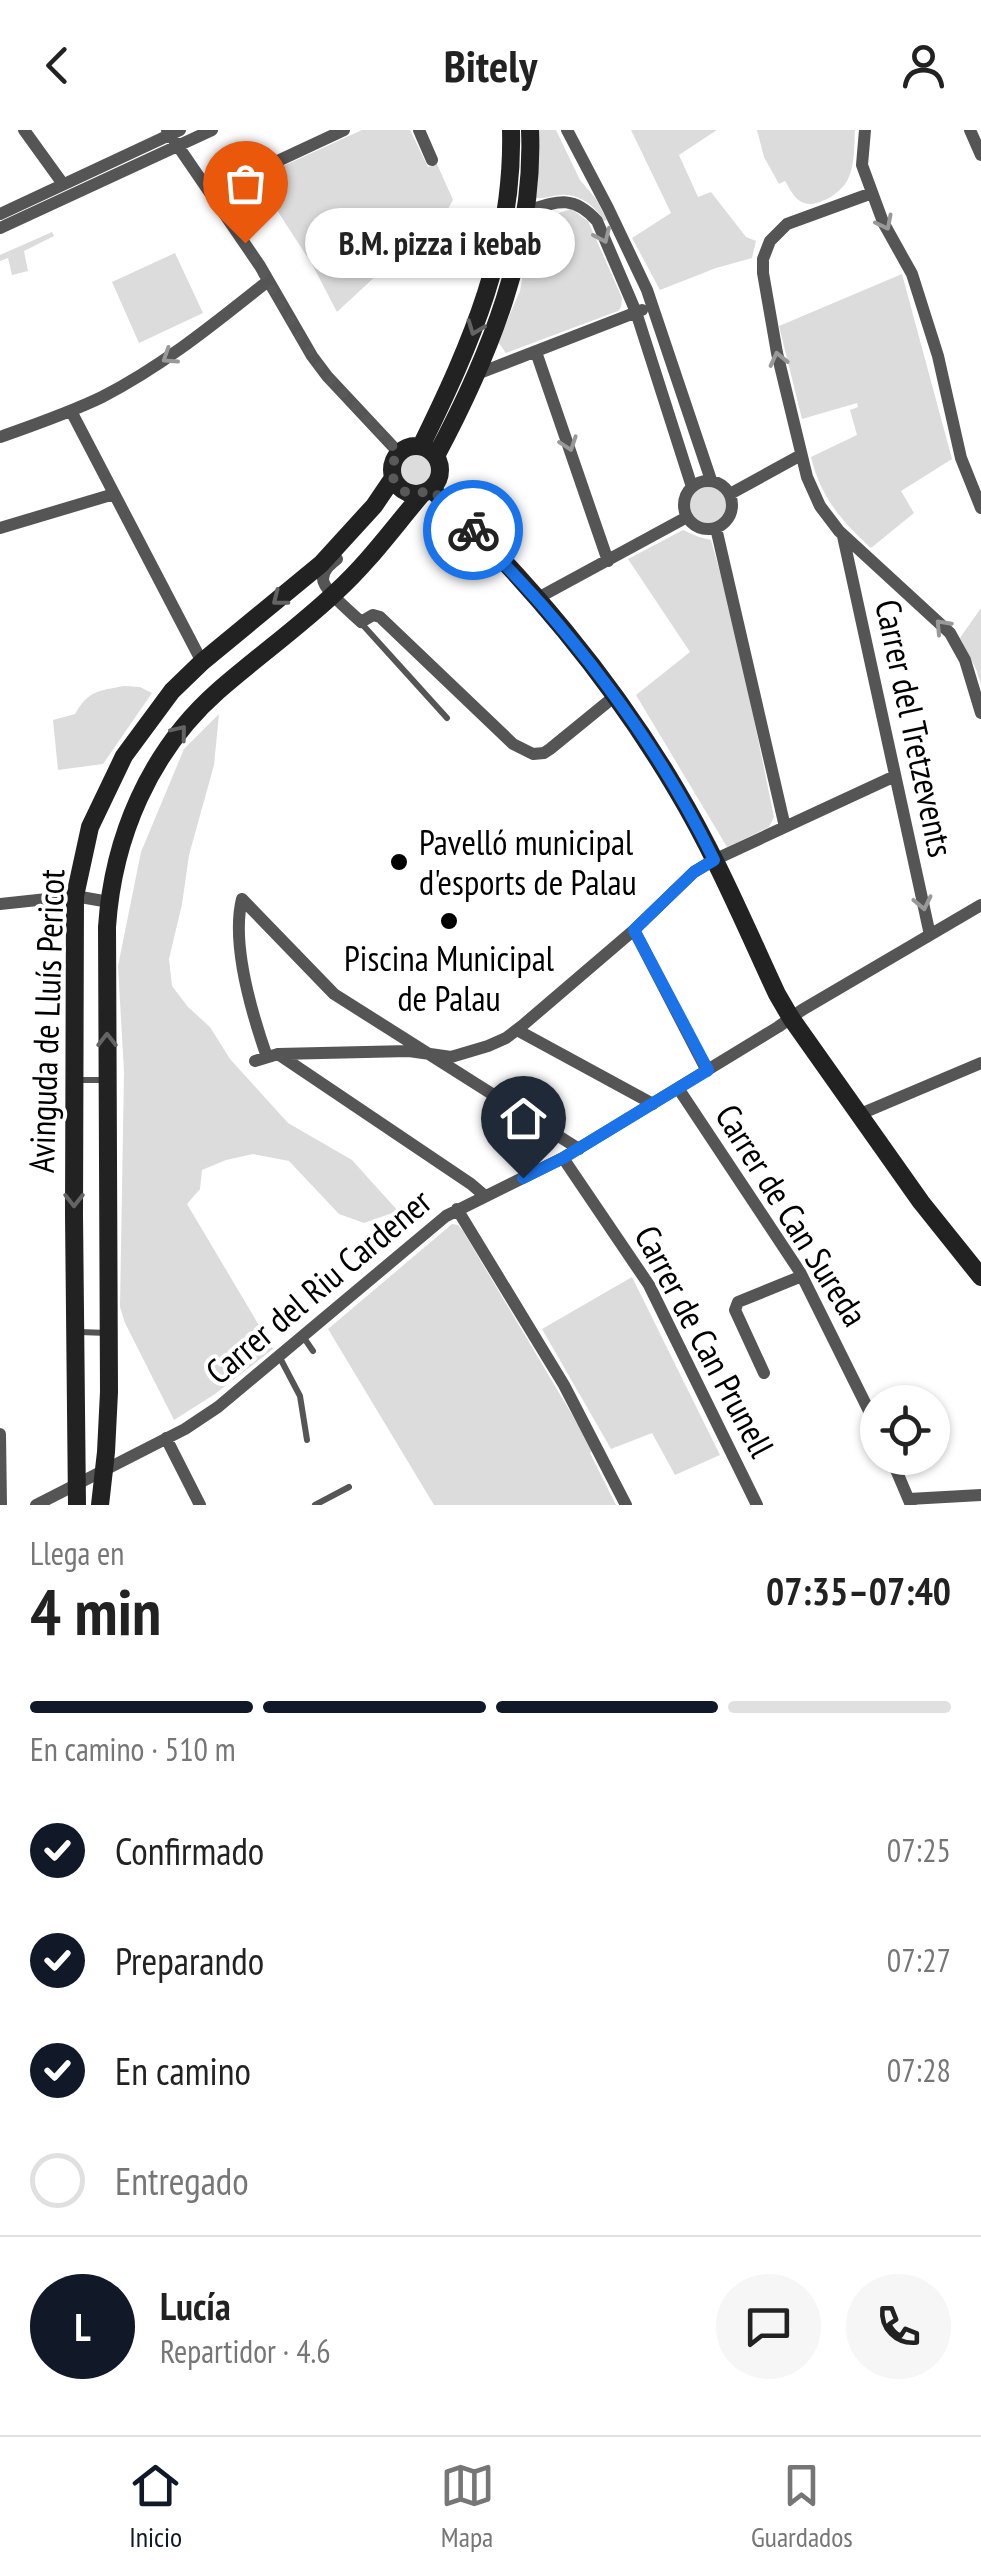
<!DOCTYPE html>
<html lang="es">
<head>
<meta charset="utf-8">
<style>
  :root { --surface:#fff; --page:#f6f6f6; --text:#222; --muted:#767676; --line:#e0e0e0; --accent:#111827 }
  body { margin:0; font-family:"PT Sans Narrow",sans-serif; background:var(--page); color:var(--text); height:100vh; display:flex; flex-direction:column; font-size:38px; white-space:nowrap }
  * { box-sizing:border-box; margin:0 }
  p { font-size:32px; color:var(--muted) }
  .icon { flex:none; width:55px; height:55px; fill:none; stroke:currentColor; stroke-width:2; stroke-linecap:round; stroke-linejoin:round }
  .map { position:relative; height:1375px; overflow:hidden }
  .drawer { display:flex; flex-direction:column; background:var(--surface); flex:1 }
  .drawer>* { flex:none }
  .fabs { position:absolute; left:860px; top:1255px; display:grid; gap:20px }
  .fabs a { display:grid; place-items:center; width:90px; height:90px; border-radius:50%; background:var(--surface); box-shadow:0 2px 8px #0004; font-size:50px }
  .pin { position:absolute; display:grid; place-items:center; width:85px; height:85px; color:#fff; margin:-102px -42px; border-radius:50% 50% 50% 0; rotate:-45deg; box-shadow:0 0 10px #0007 }
  .pin .icon { rotate:45deg }
  .courier { position:absolute; display:grid; place-items:center; width:100px; height:100px; margin:-50px; border:8px solid #1a73e8; border-radius:50%; background:#fff; color:#222; box-shadow:0 2px 12px #0007 }
  .bubble { position:absolute; height:70px; border-radius:35px; background:var(--surface); box-shadow:0 2px 8px #0004; font-size:32px; font-weight:700; line-height:70px; text-align:center }
  .headline em { font-style:normal; font-weight:700 }
  .headline div { display:flex; flex-direction:column-reverse }
  .headline { display:flex; align-items:center; justify-content:space-between; height:170px; padding:0 30px }
  h1 { font-size:65px; font-weight:700; line-height:75px }
  .bar { display:grid; grid-template-columns:repeat(4,1fr); gap:15px 10px; align-content:center; height:120px; padding:0 30px }
  .bar i { height:12px; border-radius:8px; background:var(--line) }
  .bar .active { background:var(--accent) }
  .bar p { grid-column:span 4 }
  .line { display:flex; align-items:center; gap:25px; padding:0 30px; border-top:2px solid var(--line) }
  .line div { flex:1 }
  .round { display:grid; place-items:center; flex:none; width:105px; height:105px; border-radius:52px; background:var(--page) }
  ol { padding:0 30px; list-style:none }
  li { display:flex; align-items:center; gap:30px; height:110px }
  li p { margin-inline-start:auto }
  li .icon { padding:10px; border-radius:50%; background:var(--accent); color:#fff; stroke-width:4 }
  li:last-child { color:var(--muted) }
  li i { width:55px; height:55px; border:5px solid var(--line); border-radius:50% }
  header { display:flex; justify-content:space-between; align-items:center; height:130px; padding:0 30px; background:var(--surface); font-size:45px; font-weight:700 }
  .menu { display:flex; justify-content:space-around; align-items:center; height:140px; border-top:2px solid var(--line); background:var(--surface); font-size:28px; color:var(--muted) }
  .menu a { display:grid; justify-items:center; gap:5px }
  .menu .active { color:var(--accent) }
  .map>svg:first-child { display:block }
  .green { fill:#dcdcdc }
  .lines { fill:none; stroke-linecap:round; stroke-linejoin:round }
  .lane { stroke:#555; stroke-width:6 }
  .street { stroke:#555; stroke-width:12 }
  .secondary { stroke:#222; stroke-width:18 }
  .oneway { stroke:#999 }
  .oneway2 { stroke:#646464 }
  .done { stroke:#595959; stroke-width:10; stroke-dasharray:0 18 }
  .route { stroke:#1a73e8; stroke-width:12 }
  .poi-dot { fill:#000; stroke:#fff; stroke-width:4 }
  .labels { text-anchor:middle; dominant-baseline:central; stroke-width:8; stroke-linejoin:round; paint-order:stroke }
  .street-label { font-size:35px; fill:#000; stroke:#fff }
  .poi-label { font-size:35px; fill:#000; stroke:#fff; text-anchor:start }
</style>
</head>
<body>
<header><svg class="icon" aria-label="back" viewBox="0 0 24 24"><path d="M15 5l-7 7 7 7"/></svg>Bitely<svg class="icon" aria-label="person" viewBox="0 0 24 24"><circle cx="12" cy="8" r="4"/><path d="M4 21q1-7 8-7t8 7"/></svg></header>
<div class="map">
<svg width="981" height="1375" viewBox="0 0 981 1375">
  <rect width="100%" height="100%" fill="#fff"/>
  <path class="green" d="M362 0H410L428 37 437 34 453 70 448 79 337 182 313 136 273 74 281 37Z
    M536 0H556L580 50 596 69 607 90 604 91C595 76 579 63 560 65 551 66 544 69 535 68Z
    M631 0H717L679 25 698 67 711 62 746 107 756 111 752 128 716 138 660 160 632 108 671 83Z
    M757 0H855C854 16 855 35 848 49 842 63 814 81 800 71 793 67 789 57 785 51L779 54 764 27Z
    M571 79 588 91 622 168 621 177 618 181 506 223 498 212 520 161 532 92Z
    M52 102 54 106 24 121 28 141 12 145 8 128 0 131V125Z
    M175 123 203 183 139 213 112 152Z
    M902 144 952 329 901 361 914 383 871 418C842 392 820 366 811 327L857 305 850 280 858 277 857 273 802 289 779 196Z
    M399 341a17 17 0 1 1 34 0a17 17 0 1 1-34 0Z
    M689 376a19 19 0 1 1 38 0a19 19 0 1 1-38 0Z
    M683 400 699 407 711 410 735 497 774 687 769 697 727 717 636 565 690 522 628 429Z
    M981 478V554L976 539 960 508Z
    M124 556 140 557 152 563 103 634 58 640 53 590 75 584C89 560 98 561 124 556Z
    M219 584 214 635 189 725 182 774 169 829 172 856 188 877 210 897 230 929 288 993 352 1030 398 1081 364 1093 339 1084 289 1031 253 1024 226 1030 202 1040 200 1059 187 1074 273 1219 215 1264 174 1290 125 1193 120 1177 124 942 118 836 141 722 184 619Z
    M452 1094 458 1095 463 1101 593 1320 590 1323 616 1375H434L328 1199Z
    M632 1147 720 1325 675 1345 652 1303 611 1319 542 1199Z"/>
  <g class="lines">
    <path class="lane" d="M361 493 447 588
      M75 950H107
      M80 1202 107 1203
      M304 1208 313 1221
      M280 1228 300 1266 307 1310
      M315 1375 349 1357"/>
    <path class="street" d="M24 0 63 54
      M167 0 260 136 312 226 327 246 399 323
      M419 0 432 30
      M567 0 608 78 647 160 711 350
      M865 0 862 35 883 92 912 144 938 226 961 328 981 378
      M970 0 981 25
      M872 63 787 94 770 111 763 129V143L777 223 807 347 820 376 839 401 950 503 965 530 981 583
      M524 82C556 72 572 63 597 91L636 182 692 357
      M239 83 264 65 267 36 344 0
      M0 84 180 0
      M0 98 212 0
      M536 222 608 431
      M477 244 642 180
      M71 281 202 532
      M0 307C34 295 69 283 102 267 163 236 215 193 268 151
      M684 375a24 24 0 1 1 48 0a24 24 0 1 1-48 0Z
      M730 364 801 325
      M0 398 114 364
      M716 398 785 697
      M843 406 930 805
      M337 429C331 434 323 440 323 449 323 460 352 483 361 492L373 485 380 487 513 614 533 624 544 623 550 619 615 566
      M536 469 687 387
      M242 769 334 864 579 1019
      M242 769C231 813 252 884 267 927
      M0 774 75 766 109 772
      M634 800 707 941
      M517 900 653 974
      M278 924 471 1054 485 1066
      M255 931 278 924 409 921 451 927 488 916 506 908 523 895 634 800 694 742 714 730 895 646
      M678 958 800 1142 878 1299
      M858 985 981 933
      M563 1028 649 1155 757 1375
      M457 1079 564 1255 626 1375
      M764 1243 735 1180 738 1172 802 1146
      M0 1304 1 1375
      M166 1308 200 1375
      M891 1328 911 1375
      M909 1369 981 1365
      M36 1375 185 1299 218 1277 446 1086 563 1028 778 897 802 880 981 775"/>
    <path class="secondary" d="M392 340a24 24 0 1 1 48 0a24 24 0 1 1-48 0Z
      M421 316C471 214 514 117 511 0
      M436 326C489 227 535 115 530 0
      M431 359C523 443 613 552 676 659 715 724 745 795 777 864L791 888 921 1072 981 1147
      M77 1375 74 1085 75 766 90 697 124 626 172 561 202 532 321 434 374 376 393 348
      M100 1375 106 1322 109 1262 107 797C113 707 150 621 218 561 257 527 299 497 336 462 368 433 394 397 422 364"/>
  </g>
  <defs><path id="oneway-chevron" d="M-2-3.5L2.5 0L-2 3.5" fill="none" stroke-width="1.6" stroke-linecap="round" stroke-linejoin="round" transform="scale(2.5)"/></defs>
  <g class="oneway">
    <use href="#oneway-chevron" transform="translate(885 93) rotate(63)"/>
    <use href="#oneway-chevron" transform="translate(603 106) rotate(66)"/>
    <use href="#oneway-chevron" transform="translate(169 227) rotate(147)"/>
    <use href="#oneway-chevron" transform="translate(778 229) rotate(-103)"/>
    <use href="#oneway-chevron" transform="translate(569 314) rotate(71)"/>
    <use href="#oneway-chevron" transform="translate(942 496) rotate(-133)"/>
    <use href="#oneway-chevron" transform="translate(923 773) rotate(78)"/>
  </g>
  <g class="oneway2">
    <use href="#oneway-chevron" transform="translate(475 198) rotate(111)"/>
    <use href="#oneway-chevron" transform="translate(279 469) rotate(142)"/>
    <use href="#oneway-chevron" transform="translate(180 602) rotate(-51)"/>
    <use href="#oneway-chevron" transform="translate(107 910) rotate(-90)"/>
    <use href="#oneway-chevron" transform="translate(74 1070) rotate(90)"/>
  </g>
  <g class="lines">
    <path class="done" d="M245 113 312 226 327 246 398 322C382 349 402 374 431 359L473 400"/>
    <path class="route" d="M473 400C495 425 519 449 541 474 609 552 669 637 714 730L694 742 634 800 708 940 563 1028 523 1048"/>
  </g>
  <g class="poi-dot">
    <circle cx="399" cy="732" r="10"/>
    <circle cx="449" cy="791" r="10"/>
  </g>
  <g class="labels">
    <g class="street-label">
      <text transform="translate(915 598) rotate(78)">Carrer del Tretzevents</text>
      <text transform="translate(46 891) rotate(-88)">Avinguda de Lluís Pericot</text>
      <text transform="translate(792 1085) rotate(58)">Carrer de Can Sureda</text>
      <text transform="translate(318 1156) rotate(-40)">Carrer del Riu Cardener</text>
      <text transform="translate(705 1211) rotate(62)">Carrer de Can Prunell</text>
    </g>
    <g class="poi-label">
      <text x="419" y="712">Pavelló municipal<tspan x="419" dy="40">d'esports de Palau</tspan></text>
      <text x="449" y="828" text-anchor="middle">Piscina Municipal<tspan x="449" dy="40">de Palau</tspan></text>
    </g>
  </g>
</svg>
<div class="fabs">
<a><svg class="icon" aria-label="locate" viewBox="0 0 24 24"><circle cx="12" cy="12" r="6"/><path d="M12 2v4M12 18v4M2 12h4M18 12h4"/></svg></a>
</div>
<div class="pin" style="left:245px;top:113px;background:#ea580c"><svg class="icon" aria-label="bag" viewBox="0 0 24 24"><path d="M5 8h14l-1 12H6zM9 8a3 3 0 0 1 6 0"/></svg></div>
<div class="pin" style="left:523px;top:1048px;background:#1f2937"><svg class="icon" aria-label="home" viewBox="0 0 24 24"><path d="M3 11l9-7 9 7M6 9v11h12V9"/></svg></div>
<div class="courier" style="left:473px;top:400px"><svg class="icon" aria-label="bike" viewBox="0 0 24 24"><circle cx="6" cy="16" r="4"/><circle cx="18" cy="16" r="4"/><path d="M6 16l4-8h5l3 8M10 8l3 8H6M13 5h3"/></svg></div>
<div class="bubble" style="left:305px;top:78px;width:270px">B.M. pizza i kebab</div>
</div>
<section class="drawer">
<div class="headline"><div><h1>4 min</h1><p>Llega en</p></div><em>07:35–07:40</em></div>
<div class="bar"><i class="active"></i><i class="active"></i><i class="active"></i><i></i><p>En camino · 510 m</p></div>
<ol>
<li><svg class="icon" aria-label="check" viewBox="0 0 24 24"><path d="M5 12l5 5 9-10"/></svg>Confirmado<p>07:25</p></li>
<li><svg class="icon" aria-label="check" viewBox="0 0 24 24"><path d="M5 12l5 5 9-10"/></svg>Preparando<p>07:27</p></li>
<li><svg class="icon" aria-label="check" viewBox="0 0 24 24"><path d="M5 12l5 5 9-10"/></svg>En camino<p>07:28</p></li>
<li><i></i>Entregado</li>
</ol>
<div class="line" style="height:180px"><b class="round" style="background:var(--accent);color:#fff">L</b><div><b>Lucía</b><p>Repartidor · 4.6</p></div><a class="round"><svg class="icon" aria-label="chat" viewBox="0 0 24 24"><path d="M4 5h16v11H9l-5 4z"/></svg></a><a class="round"><svg class="icon" aria-label="phone" viewBox="0 0 24 24"><path d="M5 4h4l2 5-3 2q2 4 5 5l2-3 5 2v4C11 20 4 13 5 4z"/></svg></a></div>
</section>
<nav class="menu">
<a class="active"><svg class="icon" aria-label="home" viewBox="0 0 24 24"><path d="M3 11l9-7 9 7M6 9v11h12V9"/></svg>Inicio</a>
<a><svg class="icon" aria-label="map" viewBox="0 0 24 24"><path d="M3 6l6-2 6 2 6-2v14l-6 2-6-2-6 2zM9 4v14M15 6v14"/></svg>Mapa</a>
<a><svg class="icon" aria-label="saved" viewBox="0 0 24 24"><path d="M7 4h10v16l-5-4-5 4z"/></svg>Guardados</a>
</nav>
</body>
</html>
